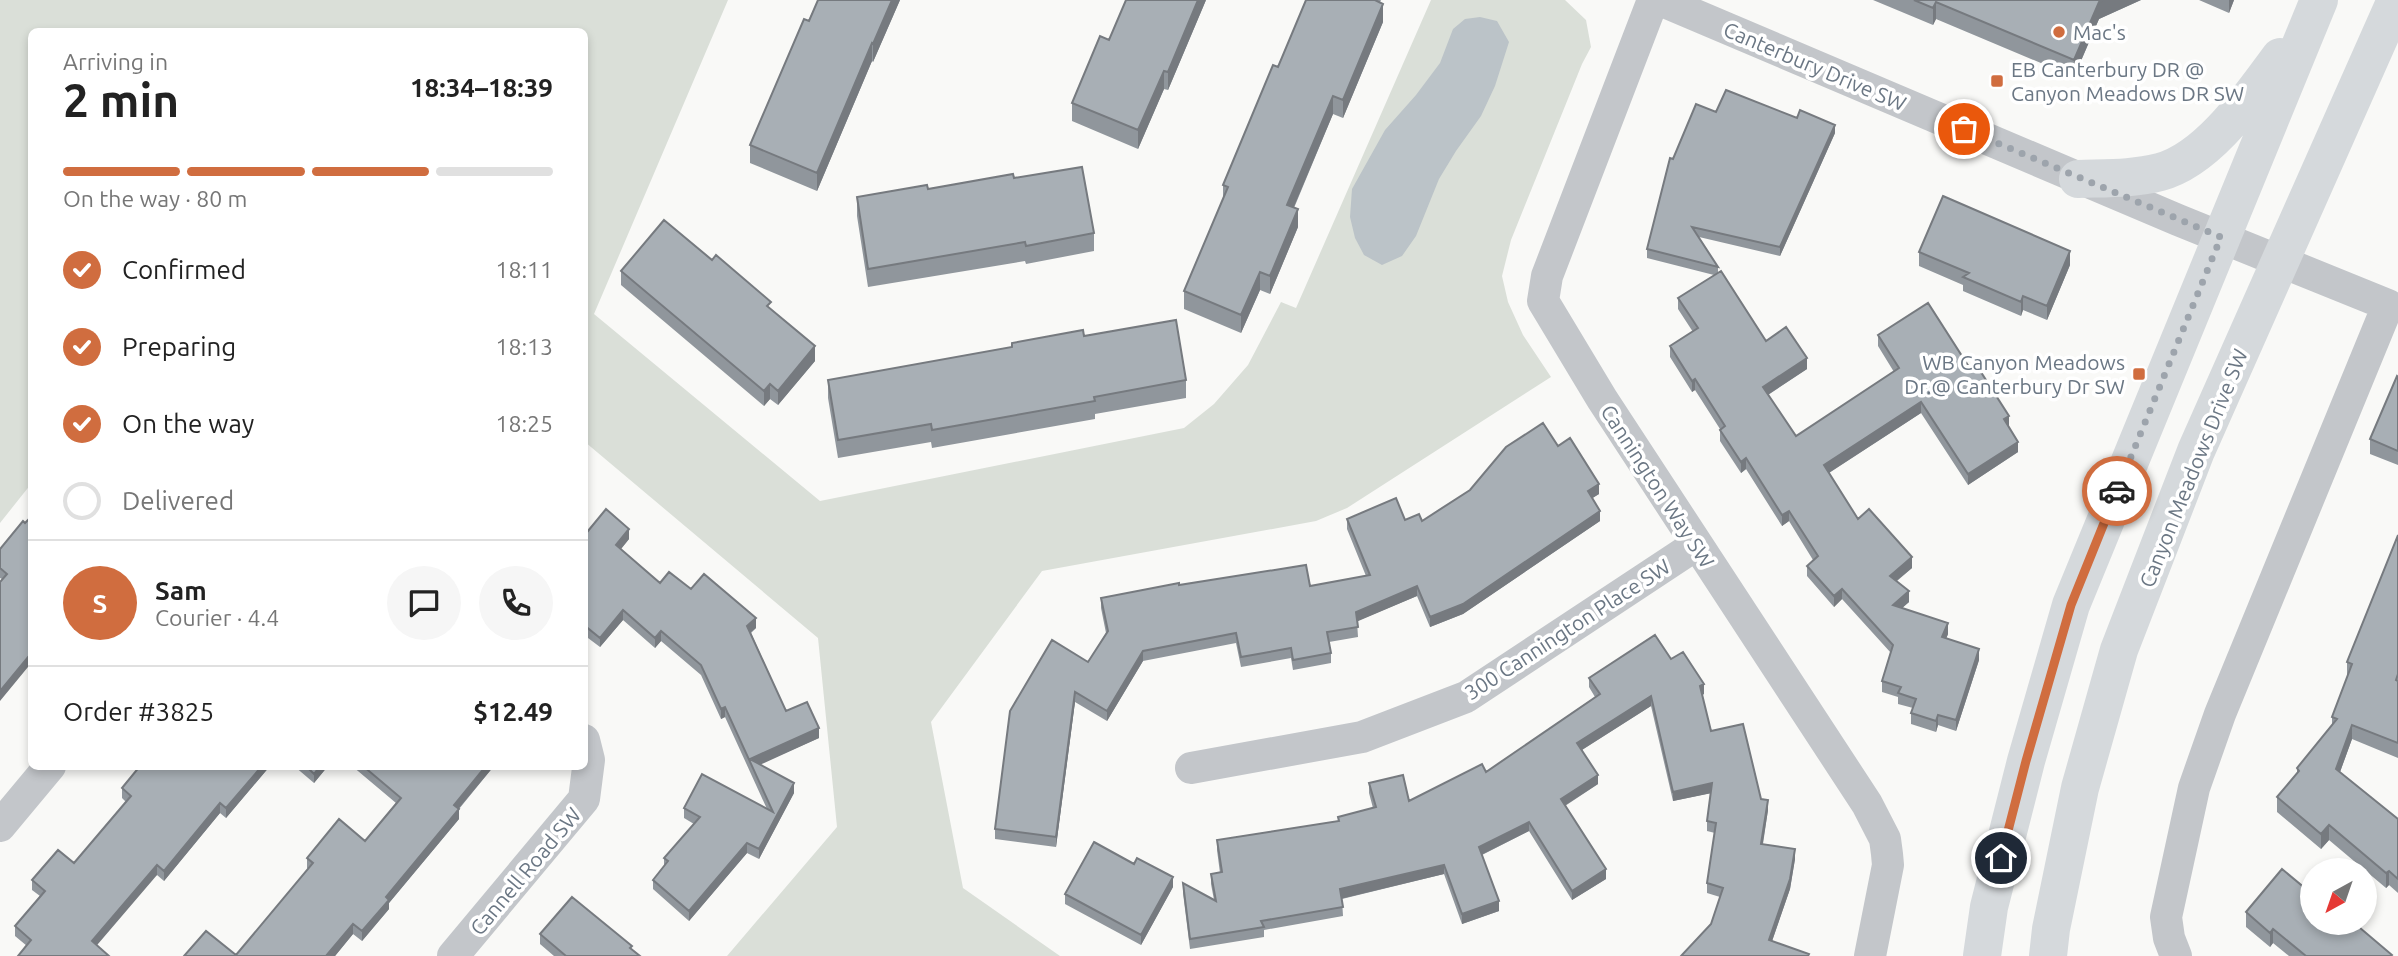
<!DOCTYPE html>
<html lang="en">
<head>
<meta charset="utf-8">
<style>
  :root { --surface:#fff; --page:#f6f6f6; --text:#222; --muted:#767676; --line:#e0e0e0; --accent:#d06d3f }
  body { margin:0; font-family:Ubuntu,sans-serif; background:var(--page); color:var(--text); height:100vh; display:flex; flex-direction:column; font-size:26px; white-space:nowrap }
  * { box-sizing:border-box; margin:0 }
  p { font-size:23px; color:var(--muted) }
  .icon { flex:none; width:38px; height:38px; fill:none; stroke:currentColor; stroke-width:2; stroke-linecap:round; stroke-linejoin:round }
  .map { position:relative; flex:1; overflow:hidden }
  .drawer { position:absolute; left:28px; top:28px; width:560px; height:742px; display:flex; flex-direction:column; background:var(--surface); border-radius:10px; box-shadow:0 4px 10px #0003 }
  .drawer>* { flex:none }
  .needle { width:46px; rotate:220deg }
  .fabs { position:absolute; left:2300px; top:858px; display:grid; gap:14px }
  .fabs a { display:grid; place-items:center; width:77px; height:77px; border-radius:50%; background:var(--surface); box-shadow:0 4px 10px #0003; font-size:35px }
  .pin { position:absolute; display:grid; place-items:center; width:60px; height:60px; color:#fff; margin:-30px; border:4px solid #fff; border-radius:50%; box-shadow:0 2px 7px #0007 }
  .courier { position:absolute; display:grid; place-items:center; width:70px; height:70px; margin:-35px; border:5px solid #d06d3f; border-radius:50%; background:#fff; color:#222; box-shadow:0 2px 9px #0007 }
  .head em { font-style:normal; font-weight:600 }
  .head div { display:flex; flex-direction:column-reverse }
  .head { display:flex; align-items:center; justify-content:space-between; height:119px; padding:0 35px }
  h1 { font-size:46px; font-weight:600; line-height:52px }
  .bar { display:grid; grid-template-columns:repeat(4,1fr); gap:10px 7px; align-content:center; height:84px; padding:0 35px }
  .bar i { height:9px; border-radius:5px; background:var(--line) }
  .bar .current { background:var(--accent) }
  .bar p { grid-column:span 4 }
  .line { display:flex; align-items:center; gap:18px; padding:0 35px; border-top:2px solid var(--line) }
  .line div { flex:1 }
  .round { display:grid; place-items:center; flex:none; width:74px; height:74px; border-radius:37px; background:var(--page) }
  ol { padding:0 35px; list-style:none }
  li { display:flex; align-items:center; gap:21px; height:77px }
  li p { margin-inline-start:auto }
  li .icon { padding:7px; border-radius:50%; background:var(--accent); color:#fff; stroke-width:4 }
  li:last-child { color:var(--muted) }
  li i { width:38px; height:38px; border:4px solid var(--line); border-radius:50% }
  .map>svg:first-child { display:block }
  .green { fill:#dadfd8 }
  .water { fill:#bbc3c8 }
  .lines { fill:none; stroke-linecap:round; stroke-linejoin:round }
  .minor { stroke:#c3c6ca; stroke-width:32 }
  .secondary { stroke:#d5d9dc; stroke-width:38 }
  .wall { fill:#90969c }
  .shaded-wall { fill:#767a7f }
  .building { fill:#a8afb5; stroke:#767a7f; stroke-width:2 }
  .done { stroke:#9da4ac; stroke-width:7; stroke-dasharray:0 12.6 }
  .route { stroke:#d06d3f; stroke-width:9 }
  .poi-dot { fill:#d06d3f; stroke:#fff; stroke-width:2.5 }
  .labels { text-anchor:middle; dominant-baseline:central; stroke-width:7; stroke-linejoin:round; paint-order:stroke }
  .poi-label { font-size:21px; fill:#6b7784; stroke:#fff; text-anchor:start }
  .street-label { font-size:21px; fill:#6b7784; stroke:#fff }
</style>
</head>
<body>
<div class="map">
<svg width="2398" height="956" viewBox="0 0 2398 956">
  <rect width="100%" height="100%" fill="#f9f9f7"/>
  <path class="green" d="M0 0H728L594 314 820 501 1184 428 1214 404 1248 365 1281 302 1296 308 1431 0H1565L1586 20 1591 47 1582 64 1511 240 1502 276 1508 302 1523 335 1551 377 1347 508 1316 521 1042 571 931 722 963 888 1060 956H727L837 827 818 638 585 442 584 32H32L31 484 0 523Z"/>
  <path class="water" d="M1480 17 1497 21 1509 42 1495 86 1481 116 1456 151 1439 179 1416 236 1402 256 1382 265 1364 255 1355 238 1350 217 1352 189 1385 130 1416 95 1440 63 1453 29 1465 19Z"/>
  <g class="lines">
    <path class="minor" d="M1653 0 1547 276 1543 301 1602 399 1867 804 1885 839 1887 854 1888 865 1870 956
      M1660 0 2178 220 2388 305 2220 714 2194 788 2166 917 2169 938 2176 956
      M1191 768 1362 737 1466 697 1696 545
      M0 826 50 766
      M453 956 584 799 589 760 584 740"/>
    <path class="secondary" d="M2078 179C2106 178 2133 179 2160 172 2209 159 2251 96 2280 57
      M1982 956 1989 907 2026 761 2071 605 2319 0
      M2048 956 2051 929 2080 788 2119 650 2196 451 2396 0"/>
  </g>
  <path class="wall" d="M818 0H900L873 62 872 61 817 191 750 163V145Z
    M1206 0 1168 90 1164 89 1138 149 1072 121V103L1109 40Z
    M1306 0H1381L1380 2 1383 22 1343 118 1333 114 1294 208 1298 227 1270 294 1260 290 1241 333 1184 309V291L1223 199V185L1278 67Z
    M1873 0H2141L2099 19 2074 77 1936 19 1933 25Z
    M2199 0H2234L2229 13Z
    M1716 112 1835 133 1780 256 1699 237 1718 267V273L1766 341 1807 369 1768 395 1796 436 1894 372 1878 346V335L2009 427 2018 452 1968 485 1921 413 1829 473 1858 519 1912 568 1897 581 1909 602 1902 608 1948 634 1946 639 1979 660 1956 731 1938 725 1936 732 1911 724V713L1913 708 1898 704V697L1882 692V681L1891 653 1842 599 1834 607 1807 576V566L1813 560 1789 521 1782 526 1746 469 1741 473 1720 441V429L1695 390 1692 392 1670 357V346L1693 332 1678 309V298L1714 275 1647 258V249L1673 159Z
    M1014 178 1094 233V251L1026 264 1025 261 868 287 857 216V197Z
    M1919 252 2070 265 2047 320 2023 310 2021 316 1963 291V285L1919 266Z
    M621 271 771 310 815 361 778 405 770 399 764 406 621 285Z
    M1084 336 1186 380V398L1095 414V419L932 448 931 442 838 458 828 398V380Z
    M2398 377V465L2370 454V439Z
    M1558 446 1599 494 1592 498 1600 521 1463 614 1430 627 1417 596 1357 621 1358 637 1329 642 1331 653V663L1293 670 1291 658 1241 667 1236 643 1143 661 1107 721 1075 702 1056 847 995 839V829L1088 662 1106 633 1101 608V598L1179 585 1310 586 1366 576 1347 529V519L1422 521Z
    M32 516V670L28 667 2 579 0 578V549Z
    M584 528 588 531 629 539 621 549 660 583 691 589 756 628 751 633 786 711 819 738 760 764 794 793 759 859 747 853 689 921 653 889V880L664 867V858L694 824 684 818V808L767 809 725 717 721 719 701 675 661 641 655 648 623 620 600 647 584 635Z
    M2398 535V758L2352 739 2340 772 2398 819V893L2389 885 2386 888 2329 840 2321 849 2277 812V797L2297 774V768L2332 725V717L2347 677V662Z
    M1671 659 1704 694 1702 695 1711 731 1761 799 1768 810 1763 844 1795 859 1790 889 1772 941 1809 956 1711 924 1720 897 1707 893V883L1715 833 1707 831V821L1711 793 1673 801 1651 706 1582 750 1598 784 1565 806 1606 879 1572 900 1529 831 1482 855 1499 911 1462 924 1444 874 1342 899 1343 916 1264 930V937L1190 949 1183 893V883L1214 900 1211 884V874L1220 873 1217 850V840L1338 821V817L1373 808 1369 793V783L1409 801 1486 772 1595 697 1589 687V678Z
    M140 766H270L226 818 220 813 164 881 157 875 27 946 15 936V926L40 896 32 890V880L74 863 126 802 122 798V788Z
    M294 766H328L314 783Z
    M352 766H494L459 809V819L389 903V909L362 941 353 934 335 956H184L236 955 308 869 307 868V858L365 841 396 803Z
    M1173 887 1141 945 1065 904V894Z
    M2246 912 2312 922 2392 956H2289L2273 943 2270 947 2246 927Z
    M540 934 632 949 640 956H554L540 944Z"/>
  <path class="shaded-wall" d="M892 0H900L873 62V44Z
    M1198 0H1206L1168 90V72Z
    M2104 0H2141L2099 19 2074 77V60L2099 2Z
    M2229 0H2234L2229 13Z
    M1936 2V19L1933 25V8Z
    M1383 4V22L1343 118V100Z
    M872 43V61L817 191V173Z
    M1164 71V89L1138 149V130Z
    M1333 96V114L1287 223V205Z
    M1835 125V133L1780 256V247Z
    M1298 209V227L1270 294V276Z
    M2070 251V265L2047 320V306Z
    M1260 272V290L1241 333V315Z
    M2023 296V310L2021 316V302Z
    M815 346V361L778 405V391Z
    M1807 358V369L1763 398V387Z
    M1695 379V390L1692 392V381Z
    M770 384V399L764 406V391Z
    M1921 402V413L1824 476V465Z
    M2009 416V427L2004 419Z
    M2018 442V452L1968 485V474Z
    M1746 458V469L1741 473V462Z
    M1599 484V494L1588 501V491Z
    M1600 511V521L1463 614 1430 627V617Z
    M1789 511V521L1782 526V515Z
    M629 529V539L616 555V545Z
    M1912 557V568L1890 586V576Z
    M1417 586V596L1356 622V612Z
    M1842 589V599L1834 607V596Z
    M1909 591V602L1893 616V605Z
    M623 610V620L600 647V638Z
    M756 618V628L747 635V626Z
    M1948 623V634L1942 648V637Z
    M661 631V641L655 648V638Z
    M1979 649V660L1956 731V720Z
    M1143 651V661L1107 721V711Z
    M28 657V667L0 701V691Z
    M1704 684V694L1700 696V686Z
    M1075 692V702L1056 847V837Z
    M1651 696V706L1577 753V743Z
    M725 707V717L721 719V709Z
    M1938 715V725L1936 732V721Z
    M2352 725V739L2336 783V769Z
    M819 728V738L753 768 750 759Z
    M262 766H270L226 818V808Z
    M320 766H328L314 783V774Z
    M486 766H494L454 814V805Z
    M1598 775V784L1561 808V799Z
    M794 783V793L759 859V849Z
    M1712 783V793L1673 801V792Z
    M1768 800V810L1761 854V844Z
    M220 803V813L164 881V871Z
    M459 809V819L389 903V909L362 941V931L386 897Z
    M1529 822V831L1479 856V847Z
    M2329 825V840L2321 849V834Z
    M747 843V853L689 921V911Z
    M1795 849V859L1790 889 1769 950V940Z
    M157 865V875L92 951V941Z
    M1444 865V874L1340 899V889Z
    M1606 869V879L1572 900V891Z
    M2389 871V885L2386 888V873Z
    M1173 877V887L1141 945V935Z
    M1499 901V911L1462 924V914Z
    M353 924V934L335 956H326Z
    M2273 929V943L2270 947V933Z"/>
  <path class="building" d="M818 0H892L873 44 872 43 817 173 750 145 804 19 809 21Z
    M1126 0H1198L1168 72 1164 71 1138 130 1072 103 1100 36 1109 40Z
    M1306 0H1375L1383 4 1343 100 1333 96 1287 205 1298 209 1270 276 1260 272 1241 315 1184 291 1228 187 1223 185 1273 65 1278 67Z
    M1914 0H2104L2099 2 2074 60 1936 2 1933 8Z
    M1726 90 1797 118 1800 110 1835 125 1780 247 1692 227 1718 267 1647 249 1670 158 1673 159 1696 104 1716 112Z
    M1082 167 1094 233 1026 246 1025 242 868 269 857 197 927 185 928 189 1013 174 1014 178Z
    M1943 196 2070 251 2047 306 2023 296 2021 302 1963 277 1969 273 1919 252Z
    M664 220 712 260 716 255 771 302 767 306 815 346 778 391 770 384 764 391 621 271Z
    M1721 271 1766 341 1786 327 1807 358 1763 387 1796 436 1899 368 1878 335 1928 303 1971 370 1977 366 2009 416 2004 419 2018 442 1968 474 1921 402 1824 465 1858 519 1869 509 1912 557 1890 576 1909 591 1893 605 1948 623 1942 637 1979 649 1956 720 1938 715 1936 721 1911 713 1916 699 1898 693 1901 687 1882 681 1893 645 1842 589 1834 596 1807 566 1818 556 1789 511 1782 515 1746 458 1741 462 1720 430 1725 426 1695 379 1692 381 1670 346 1698 328 1678 298Z
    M1176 320 1186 380 1094 397 1095 401 932 430 931 424 838 440 828 380 1012 347V343L1083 330 1084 336Z
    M2397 376 2398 377V451L2370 439Z
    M1543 423 1558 446 1570 438 1599 484 1588 491 1600 511 1463 604 1430 617 1417 586 1356 612 1358 627 1327 632 1331 653 1293 660 1291 648 1241 657 1236 633 1143 651 1107 711 1075 692 1056 837 995 829 1010 711 1052 640 1088 662 1108 631 1101 598 1179 583V585L1306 565 1310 586 1370 575 1347 519 1396 498 1405 520 1419 514 1422 521 1470 490 1506 447Z
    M606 509 629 529 616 545 660 583 669 572 691 589 704 574 756 618 747 626 786 711 807 702 819 728 750 759 794 783 759 849 747 843 689 911 653 880 668 861 664 858 700 817 684 808 702 774 773 812 725 707 721 709 701 665 661 631 655 638 623 610 600 638 584 625V528L588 531Z
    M32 516V660L28 657 0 691V582L7 574 0 568V549L23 521 25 523Z
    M2398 535V674L2396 680 2398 681V743L2352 725 2336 769 2398 819V879L2389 871 2386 873 2329 825 2321 834 2277 797 2299 771 2297 768 2337 719 2332 717 2352 664 2347 662Z
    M1655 635 1671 659 1683 652 1704 684 1700 686 1711 731 1743 724 1761 799 1768 800 1761 844 1795 849 1790 879 1769 940 1809 954 1808 956H1681L1711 924 1723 888 1707 883 1716 823 1707 821 1712 783 1673 792 1651 696 1577 743 1598 775 1561 799 1606 869 1572 891 1529 822 1479 847 1499 901 1462 914 1444 865 1340 889 1343 907 1261 921 1264 927 1190 939 1183 883 1216 901 1211 874 1222 872 1217 840 1339 821 1338 817 1376 807 1369 783 1403 775 1409 801 1482 764 1486 772 1600 694 1589 678Z
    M140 766H262L226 808 220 803 164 871 157 865 92 941 109 956H18L31 940 15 926 45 891 32 880 58 850 74 863 131 796 122 788Z
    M306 766H320L314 774Z
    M363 766H486L454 805 459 809 386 897 389 900 362 931 353 924 326 956H184L206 931 236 955 313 863 307 858 339 819 365 841 401 798Z
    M1094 842 1134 864 1137 858 1173 877 1141 935 1065 894Z
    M2282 869 2312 894V922H2353L2392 955 2391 956H2306L2273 929 2270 933 2246 912Z
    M572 897 632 946 630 948 640 956H566L540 934Z"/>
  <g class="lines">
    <path class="done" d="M1964 129 2221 237 2117 491"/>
    <path class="route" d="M2001 858 2026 761 2071 605 2117 491"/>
  </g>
  <g class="poi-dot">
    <circle cx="2059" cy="32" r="7"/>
    <rect x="1990" y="74" width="14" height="14" rx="3.5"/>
    <rect x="2132" y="367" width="14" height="14" rx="3.5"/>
  </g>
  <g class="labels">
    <g class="poi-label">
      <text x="2073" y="32">Mac's</text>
      <text x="2011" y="69">EB Canterbury DR @<tspan x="2011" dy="24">Canyon Meadows DR SW</tspan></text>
      <text x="2125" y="362" text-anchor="end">WB Canyon Meadows<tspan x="2125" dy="24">Dr.@ Canterbury Dr SW</tspan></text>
    </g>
    <g class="street-label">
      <text transform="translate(1815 66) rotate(23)">Canterbury Drive SW</text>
      <text transform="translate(2193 468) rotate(-68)">Canyon Meadows Drive SW</text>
      <text transform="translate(1658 486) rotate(57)">Cannington Way SW</text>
      <text transform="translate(1567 629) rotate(-33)">300 Cannington Place SW</text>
      <text transform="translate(525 871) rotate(-50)">Cannell Road SW</text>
    </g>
  </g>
</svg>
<div class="fabs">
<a><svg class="needle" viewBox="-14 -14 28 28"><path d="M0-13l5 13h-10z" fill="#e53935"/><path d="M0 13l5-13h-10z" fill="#767676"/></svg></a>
</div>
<div class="pin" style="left:1964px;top:129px;background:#ea580c"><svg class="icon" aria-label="bag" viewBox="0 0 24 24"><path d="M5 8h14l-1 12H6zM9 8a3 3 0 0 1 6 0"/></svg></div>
<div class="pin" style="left:2001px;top:858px;background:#1f2937"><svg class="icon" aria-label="home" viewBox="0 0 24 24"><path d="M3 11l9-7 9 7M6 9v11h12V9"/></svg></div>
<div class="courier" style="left:2117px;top:491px"><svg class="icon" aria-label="car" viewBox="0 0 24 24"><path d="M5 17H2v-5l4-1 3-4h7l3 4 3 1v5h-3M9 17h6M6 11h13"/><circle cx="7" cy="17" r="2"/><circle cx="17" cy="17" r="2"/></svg></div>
<section class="drawer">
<div class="head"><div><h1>2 min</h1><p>Arriving in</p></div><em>18:34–18:39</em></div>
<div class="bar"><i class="current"></i><i class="current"></i><i class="current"></i><i></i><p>On the way · 80 m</p></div>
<ol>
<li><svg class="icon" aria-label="check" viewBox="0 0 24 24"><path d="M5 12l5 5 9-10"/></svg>Confirmed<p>18:11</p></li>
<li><svg class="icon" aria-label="check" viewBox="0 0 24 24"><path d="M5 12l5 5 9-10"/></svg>Preparing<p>18:13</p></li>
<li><svg class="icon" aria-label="check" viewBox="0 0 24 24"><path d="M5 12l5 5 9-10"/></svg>On the way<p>18:25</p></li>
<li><i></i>Delivered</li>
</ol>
<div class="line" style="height:126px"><b class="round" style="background:var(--accent);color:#fff">S</b><div><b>Sam</b><p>Courier · 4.4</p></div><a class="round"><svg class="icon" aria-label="chat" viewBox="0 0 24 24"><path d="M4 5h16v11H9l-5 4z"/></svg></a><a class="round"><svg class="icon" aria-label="phone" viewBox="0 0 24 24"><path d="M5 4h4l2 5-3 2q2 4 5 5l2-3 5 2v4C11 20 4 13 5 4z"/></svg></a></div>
<div class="line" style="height:91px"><div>Order #3825</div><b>$12.49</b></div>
</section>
</div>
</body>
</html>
